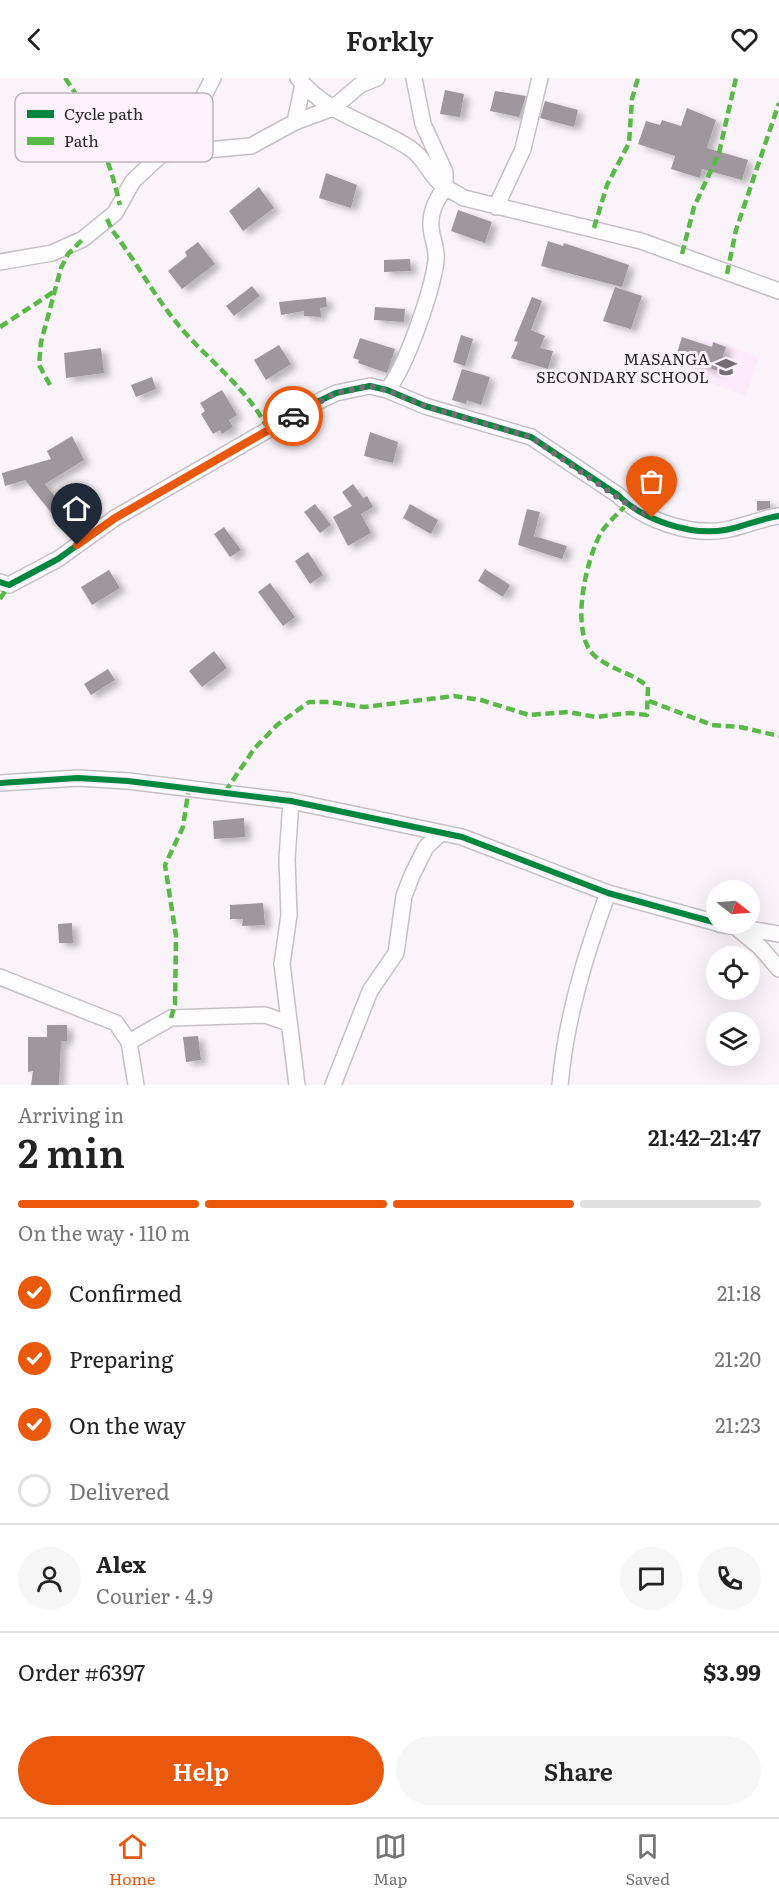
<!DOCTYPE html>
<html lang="en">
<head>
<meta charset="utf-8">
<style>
  :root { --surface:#fff; --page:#f6f6f6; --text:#222; --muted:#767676; --line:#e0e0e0; --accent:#ea580c }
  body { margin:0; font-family:Literata,serif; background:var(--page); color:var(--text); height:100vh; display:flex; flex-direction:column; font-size:22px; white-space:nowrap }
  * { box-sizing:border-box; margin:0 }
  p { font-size:20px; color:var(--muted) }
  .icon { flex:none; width:33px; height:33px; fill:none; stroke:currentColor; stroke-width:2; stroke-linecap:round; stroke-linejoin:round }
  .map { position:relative; height:1007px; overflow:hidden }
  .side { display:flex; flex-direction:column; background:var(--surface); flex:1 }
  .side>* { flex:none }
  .needle { width:39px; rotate:107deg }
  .fabs { position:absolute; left:706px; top:802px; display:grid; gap:12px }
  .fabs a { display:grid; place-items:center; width:54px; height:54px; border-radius:50%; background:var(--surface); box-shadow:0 6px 24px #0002; font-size:30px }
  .pin { position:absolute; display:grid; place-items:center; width:51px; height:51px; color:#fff; margin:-62px -26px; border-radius:50% 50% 50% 0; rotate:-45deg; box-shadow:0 0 6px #0007 }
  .pin .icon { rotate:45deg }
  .courier { position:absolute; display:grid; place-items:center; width:60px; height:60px; margin:-30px; border:4px solid #ea580c; border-radius:50%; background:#fff; color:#222; box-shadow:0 2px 8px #0007 }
  .overview em { font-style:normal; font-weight:600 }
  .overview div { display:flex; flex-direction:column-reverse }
  .overview { display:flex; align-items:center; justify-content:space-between; height:102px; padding:0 18px }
  h1 { font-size:39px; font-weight:600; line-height:45px }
  .bar { display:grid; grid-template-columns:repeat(4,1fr); gap:9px 6px; align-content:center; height:72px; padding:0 18px }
  .bar i { height:8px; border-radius:4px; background:var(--line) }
  .bar .selected { background:var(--accent) }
  .bar p { grid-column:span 4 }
  .line { display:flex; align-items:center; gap:15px; padding:0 18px; border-top:2px solid var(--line) }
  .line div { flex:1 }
  .round { display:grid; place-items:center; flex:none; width:63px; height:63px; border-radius:32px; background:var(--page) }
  ol { padding:0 18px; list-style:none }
  li { display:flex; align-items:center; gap:18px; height:66px }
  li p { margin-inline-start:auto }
  li .icon { padding:6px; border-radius:50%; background:var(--accent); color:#fff; stroke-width:4 }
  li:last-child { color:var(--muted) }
  li i { width:33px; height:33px; border:3px solid var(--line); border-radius:50% }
  .button { display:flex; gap:12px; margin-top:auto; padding:12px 18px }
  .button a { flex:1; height:69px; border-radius:36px; background:var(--accent); color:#fff; font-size:24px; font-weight:600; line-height:69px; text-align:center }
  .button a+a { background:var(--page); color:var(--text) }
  header { display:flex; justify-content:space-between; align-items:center; height:78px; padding:0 18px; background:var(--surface); font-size:27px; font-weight:600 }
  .tabs { display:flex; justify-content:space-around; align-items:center; height:84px; border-top:2px solid var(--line); background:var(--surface); font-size:16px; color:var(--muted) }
  .tabs a { display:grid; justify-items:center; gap:3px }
  .tabs .selected { color:var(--accent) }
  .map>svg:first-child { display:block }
  .built { fill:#fcebfa }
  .building { fill:#9e989e; filter:url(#shadow) }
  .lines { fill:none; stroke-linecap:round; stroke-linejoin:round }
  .street-casing { stroke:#c6c0c5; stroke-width:18 }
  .street { stroke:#fefdfe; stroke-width:15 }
  .quiet { stroke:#58b947; stroke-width:4.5; stroke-dasharray:9 4.5; stroke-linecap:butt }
  .cycleway-casing { stroke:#fdf1fc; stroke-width:10 }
  .cycleway { stroke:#00873e; stroke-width:6 }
  .done { stroke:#746d73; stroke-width:6; stroke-dasharray:0 10.8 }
  .route { stroke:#ea580c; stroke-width:8 }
  .labels { text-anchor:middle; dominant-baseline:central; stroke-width:6; stroke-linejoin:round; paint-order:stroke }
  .poi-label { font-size:16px; fill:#2c252b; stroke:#fdf1fc; text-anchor:end }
  .key { fill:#fdf1fc; stroke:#beb4bd; stroke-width:1.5 }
  .key-label { font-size:16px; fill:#2c252b }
</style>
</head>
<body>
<header><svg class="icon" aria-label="back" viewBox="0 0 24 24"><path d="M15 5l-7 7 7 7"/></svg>Forkly<svg class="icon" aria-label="heart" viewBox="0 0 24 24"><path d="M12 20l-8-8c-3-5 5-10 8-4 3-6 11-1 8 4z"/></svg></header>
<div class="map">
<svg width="779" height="1007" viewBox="0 0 779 1007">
  <defs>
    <filter id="shadow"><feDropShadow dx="6" dy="4" stdDeviation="3" flood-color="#0004"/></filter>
  </defs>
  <rect width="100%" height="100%" fill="#faf4fa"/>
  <path class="built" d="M705 260 759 279 746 318 692 298Z"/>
  <path class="building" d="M445 12 464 16 460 39 440 36Z
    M495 13 526 18 519 39 490 33Z
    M545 23 578 32 574 49 540 40Z
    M687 30 716 42 707 70 748 82 742 102 702 91 700 100 671 91 675 78 638 66 646 43 660 47 662 42 681 48Z
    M326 95 357 107 351 130 319 120Z
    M259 109 274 130 243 153 229 133Z
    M458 132 492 144 485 165 451 153Z
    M548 163 563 168 564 165 629 187 622 209 541 188Z
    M198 164 215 186 182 211 168 193 187 178 185 174Z
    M410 181 411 193 384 194V182Z
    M252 208 260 218 234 238 226 228Z
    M615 209 642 218 631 251 603 243Z
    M326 219 327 229 320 230 321 239 304 238V233L281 237 279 224Z
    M532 219 542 223 531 252 545 258 540 270 553 273 548 291 511 280 518 264 514 263Z
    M375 229 405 231 404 244 374 242Z
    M461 257 473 261 465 288 453 284Z
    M682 259 712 269 713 264 726 269 718 293 676 278Z
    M360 260 395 271 387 295 358 285 359 282 353 280Z
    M279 267 291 286 266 302 254 282Z
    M101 270 104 295 66 300 64 275Z
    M462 291 490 299 481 327 467 322 466 326 452 322Z
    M152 299 156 311 136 319 131 307Z
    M222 312 237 337 229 342 233 349 222 356 220 352 213 356 201 336 205 333 200 325Z
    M370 354 398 364 393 385 364 378Z
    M72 358 84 382 45 406 63 429 53 437 25 402 5 408 2 395 51 381 47 373Z
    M353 406 363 420 367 418 373 429 361 436 371 455 348 468 333 439 352 428 342 414Z
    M757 423H770V430L757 433Z
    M315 426 331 447 320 455 304 434Z
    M410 426 438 442 431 456 403 440Z
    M527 431 540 434 534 458 567 468 562 481 518 467Z
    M224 449 241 472 230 479 214 456Z
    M308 474 323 497 310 506 295 483Z
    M485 491 510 507 503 519 478 503Z
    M109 492 120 510 92 527 81 509Z
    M270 505 295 539 283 548 258 514Z
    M214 573 227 590 202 609 189 593Z
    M108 591 115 602 91 617 84 606Z
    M244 740 245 759 214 761 213 743Z
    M263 825 265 847 242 848 243 841H230V827Z
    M72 845 73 865H59L58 846Z
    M47 947H67V963H61L59 1007H31L33 993 28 994V959H47Z
    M198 958 201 982 186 984 183 959Z"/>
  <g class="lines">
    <defs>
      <path id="street" d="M298 0C326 36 374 46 411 71 425 80 430 99 445 109 435 124 428 137 432 156 434 165 437 173 436 183 432 213 406 290 387 312
        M414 0 423 46 445 94V109L464 120 641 163 779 213
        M295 44 303 6
        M162 76 190 45 213 0
        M496 129 523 71 540 0
        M0 184 52 175 83 161 115 135 133 103 162 76 251 68 295 44 333 30 360 7 377 0
        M0 504 9 507 58 481 115 440 311 327 336 315 355 311 370 308 387 312 425 328 531 359 618 417C643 442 690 458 725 452 743 449 759 441 779 438
        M0 705 78 700 128 703 291 723 462 759 608 815 717 845
        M291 723 287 781 289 837 282 886 297 1007
        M719 846 779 856
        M738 851 760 869 779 891
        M0 899 116 945 129 964 136 1007
        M129 964 171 940 265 937 288 945
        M333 1007 370 913 396 875 404 818 412 797 426 769 441 755
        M560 1007C566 940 585 878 608 815"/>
    </defs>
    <use href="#street" class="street-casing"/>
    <use href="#street" class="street"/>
    <path class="quiet" d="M65 0C93 39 109 80 120 127
      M107 141 112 152C138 186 159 227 188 258 216 288 251 316 269 353
      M594 150 607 107 629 65 632 21 638 0
      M682 176 694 129 719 75 736 0
      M727 196 736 152 779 25
      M0 249 55 213
      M50 307 39 287 41 264 61 190 68 176 83 161
      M0 521 9 507
      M649 623 712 647 740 649 779 658
      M225 714 254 671 277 647 309 624H329L364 629 454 618 481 622 529 637 568 634 596 639 629 635 647 637 648 609C633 595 612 592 596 579 568 557 586 480 602 453 609 443 619 435 627 426
      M171 940 175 926 176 858 165 787 183 749 189 709"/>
    <defs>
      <path id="cycleway" d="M0 504 9 507 58 481 115 440 311 327 336 315 355 311 370 308 387 312 425 328 531 359 618 417C643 442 690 458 725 452 743 449 759 441 779 438
        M0 705 78 700 128 703 291 723 462 759 608 815 717 845"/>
    </defs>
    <use href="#cycleway" class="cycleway-casing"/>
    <use href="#cycleway" class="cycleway"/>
  </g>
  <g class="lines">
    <path class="done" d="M293 338 336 315 370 308 387 312 425 328 531 359 627 426 652 440"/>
    <path class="route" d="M77 467 115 440 293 338"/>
  </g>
  <defs>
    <symbol id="school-bare" viewBox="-9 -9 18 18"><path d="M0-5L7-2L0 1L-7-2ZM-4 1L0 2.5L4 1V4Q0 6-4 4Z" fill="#746d73" stroke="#fdf1fc" stroke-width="2.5" paint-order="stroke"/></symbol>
  </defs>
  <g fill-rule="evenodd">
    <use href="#school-bare" x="711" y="274" width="30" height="30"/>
  </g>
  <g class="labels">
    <g class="poi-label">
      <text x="709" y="280">MASANGA<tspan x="709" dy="18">SECONDARY SCHOOL</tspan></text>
    </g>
  </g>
  <rect x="15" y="15" width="198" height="69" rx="9" class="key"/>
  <rect x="27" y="32" width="27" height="8" fill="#00873e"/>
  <rect x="27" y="59" width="27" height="8" fill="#58b947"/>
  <g class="key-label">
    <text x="64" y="42">Cycle path</text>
    <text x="64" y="69">Path</text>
  </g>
</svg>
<div class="fabs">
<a><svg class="needle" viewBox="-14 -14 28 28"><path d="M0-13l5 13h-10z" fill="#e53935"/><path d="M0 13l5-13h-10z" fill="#767676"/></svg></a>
<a><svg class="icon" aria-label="locate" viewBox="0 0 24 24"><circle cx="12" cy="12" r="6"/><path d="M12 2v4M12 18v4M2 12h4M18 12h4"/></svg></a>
<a><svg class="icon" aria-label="layers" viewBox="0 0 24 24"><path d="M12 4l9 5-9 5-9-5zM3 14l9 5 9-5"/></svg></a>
</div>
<div class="pin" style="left:652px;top:440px;background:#ea580c"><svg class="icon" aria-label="bag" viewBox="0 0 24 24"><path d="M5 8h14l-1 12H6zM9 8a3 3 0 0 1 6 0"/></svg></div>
<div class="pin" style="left:77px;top:467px;background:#1f2937"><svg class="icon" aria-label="home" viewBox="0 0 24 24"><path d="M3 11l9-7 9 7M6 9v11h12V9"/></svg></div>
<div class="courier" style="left:293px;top:338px"><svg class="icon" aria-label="car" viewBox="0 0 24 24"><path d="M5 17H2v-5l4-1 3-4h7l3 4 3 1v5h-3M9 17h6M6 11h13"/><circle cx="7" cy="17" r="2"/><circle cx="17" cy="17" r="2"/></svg></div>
</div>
<section class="side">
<div class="overview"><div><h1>2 min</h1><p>Arriving in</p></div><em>21:42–21:47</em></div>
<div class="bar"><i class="selected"></i><i class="selected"></i><i class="selected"></i><i></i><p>On the way · 110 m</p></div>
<ol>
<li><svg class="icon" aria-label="check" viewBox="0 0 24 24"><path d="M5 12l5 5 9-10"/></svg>Confirmed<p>21:18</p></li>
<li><svg class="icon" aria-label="check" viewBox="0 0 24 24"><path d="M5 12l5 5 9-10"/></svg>Preparing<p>21:20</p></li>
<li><svg class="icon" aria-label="check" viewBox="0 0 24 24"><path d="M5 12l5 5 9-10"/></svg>On the way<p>21:23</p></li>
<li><i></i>Delivered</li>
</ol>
<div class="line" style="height:108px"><a class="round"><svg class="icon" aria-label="person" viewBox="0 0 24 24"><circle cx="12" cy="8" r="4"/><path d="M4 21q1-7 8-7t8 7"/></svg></a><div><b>Alex</b><p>Courier · 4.9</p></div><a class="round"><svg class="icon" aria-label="chat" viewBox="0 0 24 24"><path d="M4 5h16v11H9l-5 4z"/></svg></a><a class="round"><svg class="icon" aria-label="phone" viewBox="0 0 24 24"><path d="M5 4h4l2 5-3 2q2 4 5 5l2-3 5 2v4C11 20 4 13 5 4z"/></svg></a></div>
<div class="line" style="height:78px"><div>Order #6397</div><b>$3.99</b></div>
<div class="button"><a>Help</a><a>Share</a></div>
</section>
<nav class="tabs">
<a class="selected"><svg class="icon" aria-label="home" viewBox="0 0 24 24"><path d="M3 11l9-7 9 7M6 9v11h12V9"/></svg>Home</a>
<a><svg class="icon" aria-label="map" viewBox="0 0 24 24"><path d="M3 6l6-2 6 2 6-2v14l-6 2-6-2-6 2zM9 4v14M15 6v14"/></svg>Map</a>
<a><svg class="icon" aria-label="saved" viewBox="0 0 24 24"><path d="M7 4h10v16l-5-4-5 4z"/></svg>Saved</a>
</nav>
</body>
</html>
